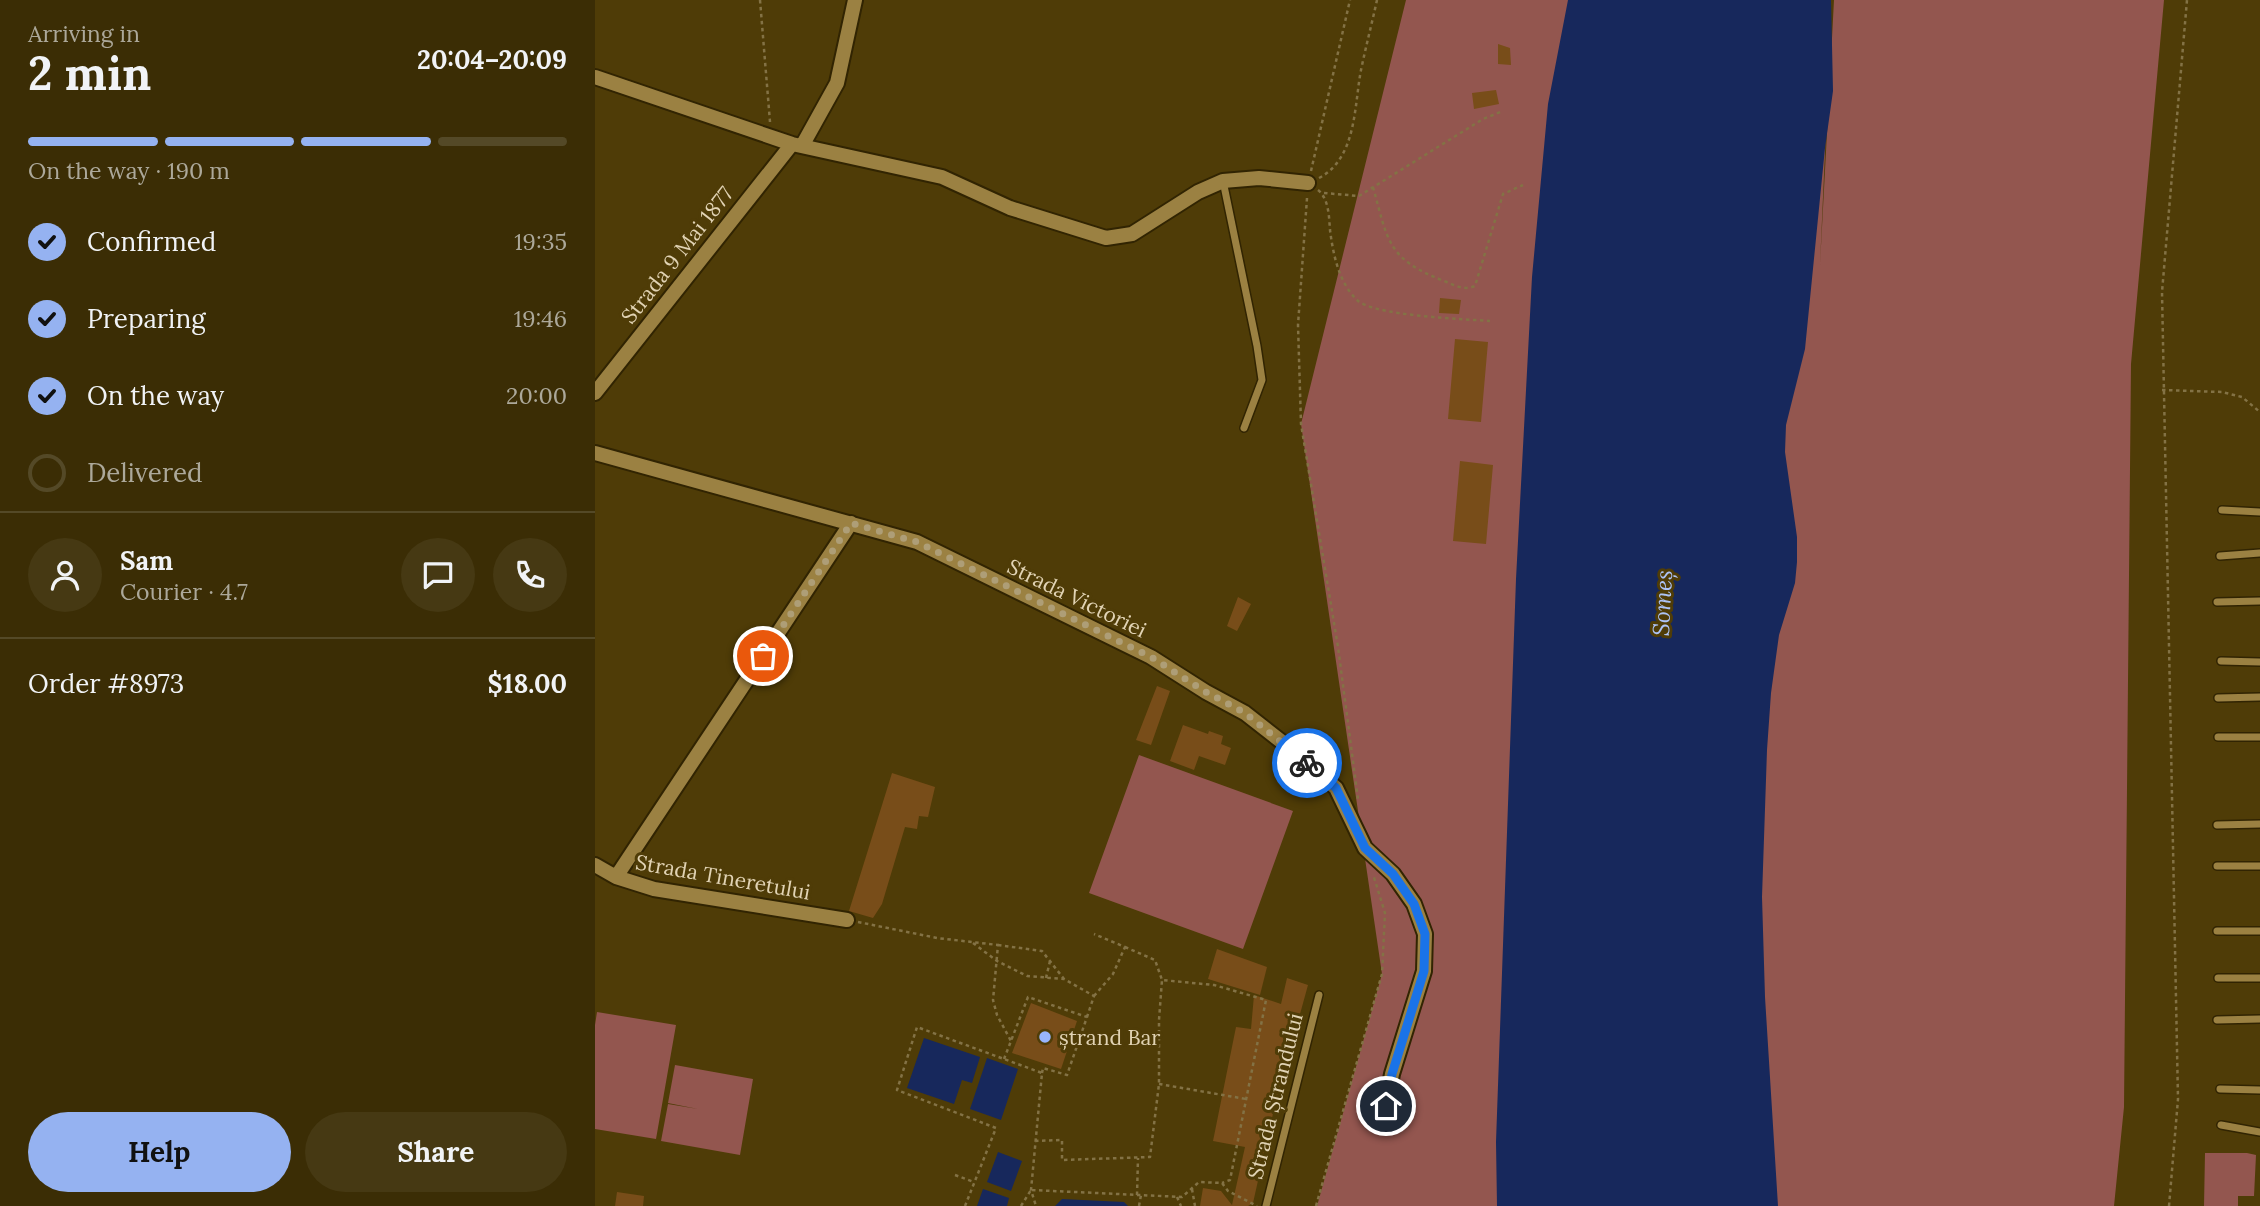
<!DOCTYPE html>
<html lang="en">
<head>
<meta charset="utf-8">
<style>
  :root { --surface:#3b2d05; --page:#463913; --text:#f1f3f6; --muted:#aca89a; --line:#544927; --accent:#95b2f1 }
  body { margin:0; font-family:Lora,serif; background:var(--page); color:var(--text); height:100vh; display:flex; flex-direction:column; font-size:26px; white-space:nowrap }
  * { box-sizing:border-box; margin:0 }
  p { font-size:23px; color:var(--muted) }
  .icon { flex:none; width:38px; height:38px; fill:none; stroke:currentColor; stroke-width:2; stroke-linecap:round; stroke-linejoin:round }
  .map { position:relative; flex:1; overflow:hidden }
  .panel { display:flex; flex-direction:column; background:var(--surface); width:595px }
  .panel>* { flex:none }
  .pin { position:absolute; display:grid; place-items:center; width:60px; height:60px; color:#fff; margin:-30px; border:4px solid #fff; border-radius:50%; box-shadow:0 2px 7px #0007 }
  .courier { position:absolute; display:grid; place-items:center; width:70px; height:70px; margin:-35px; border:5px solid #1a73e8; border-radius:50%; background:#fff; color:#222; box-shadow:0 2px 9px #0007 }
  .head em { font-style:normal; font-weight:800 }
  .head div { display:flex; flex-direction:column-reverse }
  .head { display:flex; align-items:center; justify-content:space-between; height:119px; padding:0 28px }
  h1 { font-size:46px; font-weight:800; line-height:52px }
  .bar { display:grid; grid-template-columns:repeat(4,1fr); gap:10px 7px; align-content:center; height:84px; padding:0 28px }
  .bar i { height:9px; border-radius:5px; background:var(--line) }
  .bar .active { background:var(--accent) }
  .bar p { grid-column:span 4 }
  .line { display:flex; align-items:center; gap:18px; padding:0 28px; border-top:2px solid var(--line) }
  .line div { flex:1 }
  .round { display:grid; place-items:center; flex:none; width:74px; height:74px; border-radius:37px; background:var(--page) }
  ol { padding:0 28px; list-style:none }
  li { display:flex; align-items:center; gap:21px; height:77px }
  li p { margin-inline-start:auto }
  li .icon { padding:7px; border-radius:50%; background:var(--accent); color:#111; stroke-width:4 }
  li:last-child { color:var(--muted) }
  li i { width:38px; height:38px; border:4px solid var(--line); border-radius:50% }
  .primary-button { display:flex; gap:14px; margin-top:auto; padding:14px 28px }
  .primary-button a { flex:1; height:80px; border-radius:42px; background:var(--accent); color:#111; font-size:28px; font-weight:800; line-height:80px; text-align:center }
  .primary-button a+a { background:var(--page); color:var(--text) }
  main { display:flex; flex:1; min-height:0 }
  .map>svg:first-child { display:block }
  .green { fill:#93564f }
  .water { fill:#17285c }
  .building { fill:#784d19 }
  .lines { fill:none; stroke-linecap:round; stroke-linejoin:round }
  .lane-casing { stroke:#312402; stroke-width:10 }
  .street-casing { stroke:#312402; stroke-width:18 }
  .path { stroke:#837245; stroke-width:2.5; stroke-dasharray:3.5 3.5; stroke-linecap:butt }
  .lane { stroke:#9b8142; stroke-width:7 }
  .street { stroke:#9b8142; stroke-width:14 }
  .done { stroke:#ae9e77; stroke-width:7; stroke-dasharray:0 12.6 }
  .route { stroke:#1a73e8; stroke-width:9 }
  .poi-dot { fill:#98b5fd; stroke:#4f3c07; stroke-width:2.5 }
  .labels { text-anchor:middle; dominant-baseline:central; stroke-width:6; stroke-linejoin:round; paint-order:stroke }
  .street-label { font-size:21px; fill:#e1d3b4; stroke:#4f3c07 }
  .poi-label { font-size:21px; fill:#e1d3b4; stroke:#4f3c07; text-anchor:start }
  .water-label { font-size:23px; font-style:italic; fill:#adc3f6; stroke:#4f3c07 }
</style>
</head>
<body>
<main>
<section class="panel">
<div class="head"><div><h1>2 min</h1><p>Arriving in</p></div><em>20:04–20:09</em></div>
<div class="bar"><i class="active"></i><i class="active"></i><i class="active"></i><i></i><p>On the way · 190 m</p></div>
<ol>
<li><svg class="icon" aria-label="check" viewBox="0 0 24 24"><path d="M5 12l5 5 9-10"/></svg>Confirmed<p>19:35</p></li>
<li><svg class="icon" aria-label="check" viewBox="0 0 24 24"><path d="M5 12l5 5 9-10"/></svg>Preparing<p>19:46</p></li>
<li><svg class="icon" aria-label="check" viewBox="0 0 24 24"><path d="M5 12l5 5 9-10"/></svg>On the way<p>20:00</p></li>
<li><i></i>Delivered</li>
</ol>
<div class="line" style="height:126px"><a class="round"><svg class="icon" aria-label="person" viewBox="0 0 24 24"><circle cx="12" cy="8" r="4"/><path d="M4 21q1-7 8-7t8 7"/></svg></a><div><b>Sam</b><p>Courier · 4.7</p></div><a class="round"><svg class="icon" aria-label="chat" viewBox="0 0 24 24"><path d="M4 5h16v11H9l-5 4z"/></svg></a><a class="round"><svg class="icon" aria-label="phone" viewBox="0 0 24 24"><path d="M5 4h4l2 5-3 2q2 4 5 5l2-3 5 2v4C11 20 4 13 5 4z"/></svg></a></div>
<div class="line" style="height:91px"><div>Order #8973</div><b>$18.00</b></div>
<div class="primary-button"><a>Help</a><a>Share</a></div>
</section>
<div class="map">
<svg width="1665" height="1206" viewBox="0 0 1665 1206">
  <rect width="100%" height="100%" fill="#4f3c07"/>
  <path class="green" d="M811 0H1079L1236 17 1225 265 1239 0H1569L1536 364 1529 1107 1519 1206H722L787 974 706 424Z
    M544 755 698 811 648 949 494 893Z
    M2 1012 81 1025 61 1139 0 1129V1025Z
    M80 1065 158 1079 145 1155 66 1141 73 1104 103 1109 73 1103Z
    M1610 1153H1652L1661 1155 1659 1196H1643V1206H1609Z"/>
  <path class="water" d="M973 0H1236L1238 91 1230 148 1210 349 1191 425 1190 452 1202 537V562L1200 583 1184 635 1176 693 1172 750 1167 897 1170 997 1183 1206H902L901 1142 921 579 937 277 953 104Z
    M329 1038 385 1057 377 1083 367 1080 359 1104 312 1088Z
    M392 1058 423 1069 406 1120 375 1109Z
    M403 1152 427 1161 416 1191 392 1182Z
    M388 1189 414 1198 412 1206H382Z
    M467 1199 529 1202 533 1206H460Z"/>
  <path class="building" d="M903 44 915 48 916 65 903 64Z
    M901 90 904 104 879 109 877 93Z
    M845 298 866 300 864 314 844 313Z
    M860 339 893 342 886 422 853 419Z
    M865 461 898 465 891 544 858 541Z
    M643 597 656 604 642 631 632 626Z
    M562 686 575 691 556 745 541 740Z
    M588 725 613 734 614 731 628 736 626 744 636 748 630 765 604 756 599 770 575 761Z
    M297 773 340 787 333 817 324 816 322 829 310 827 287 904 278 918 254 911Z
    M622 949 672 967 665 995 613 979Z
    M692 978 713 985 679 1109 658 1203 653 1206H605L608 1188 626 1191 637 1205 650 1147 618 1141 641 1027 656 1029 659 995 686 1004Z
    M436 1003 482 1021 466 1069 417 1053Z
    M22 1192 49 1196 48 1206H20Z"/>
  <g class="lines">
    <defs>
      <path id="lane" d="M628 181 662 346 667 380 649 428
        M1627 510 1665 512
        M1625 556 1665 553
        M1622 602 1665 601
        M1626 661 1665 662
        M1623 698 1665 697
        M1623 737H1665
        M1622 825 1665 824
        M1622 866H1665
        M1622 931H1665
        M1623 978H1665
        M1622 1020 1665 1019
        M1625 1089 1665 1090
        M1626 1125 1665 1132
        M671 1206 724 995"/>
      <path id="street" d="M0 77 197 144 347 177 415 208 511 238 537 234 603 192 628 181 664 178 713 183
        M207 146 242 83 260 0
        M0 393 197 144
        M0 453 322 542 556 657 611 692 650 713 696 749 741 788 770 848 798 874 819 904 830 934 829 971 797 1074 791 1106
        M0 865 21 877 59 889 252 920
        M21 877 256 523"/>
    </defs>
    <use href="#lane" class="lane-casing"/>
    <use href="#street" class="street-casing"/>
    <path class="path" d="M165 0 175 122
      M716 171 755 0
      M724 178C762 158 759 106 766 70 771 46 777 23 782 0
      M778 187C793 241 792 259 849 281 859 285 869 291 880 286L908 194 928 185
      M723 190C734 199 734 217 735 230 738 254 744 283 762 300 778 316 870 319 895 321
      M729 193 764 196 888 119 908 111
      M712 198 703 325 706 424 743 647 763 799
      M1567 390 1627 392 1647 397 1665 412
      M263 922 342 938 403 945 398 1000 402 1015 416 1041
      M378 943 402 961 432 976 469 979 499 996 492 1017
      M403 945 447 951 469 979
      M530 947 560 960 567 980 619 985 671 1000 635 1180 627 1183
      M451 978 455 961
      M499 996 518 974 530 947 499 934
      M409 1059 433 997 492 1017 472 1075 448 1068 447 1073
      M564 1084 651 1099
      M440 1141 467 1140V1160L555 1157 564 1084V1020L567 980
      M360 1175 379 1182
      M597 1189 600 1206
      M437 1190 587 1197 604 1182 627 1183 633 1191 662 1206
      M542 1195 543 1158
      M582 1197 586 1206
      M370 1206 401 1128 302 1090 322 1027 447 1073 436 1190 441 1206
      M426 1206 436 1190
      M544 1206 546 1195
      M721 1206 787 974 790 913 778 874
      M1574 1206 1583 1099 1567 292 1592 0"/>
    <use href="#lane" class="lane"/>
    <use href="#street" class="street"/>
  </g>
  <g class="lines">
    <path class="done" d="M168 656 256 523 322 542 556 657 611 692 650 713 712 763"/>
    <path class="route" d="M712 763 741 788 770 848 798 874 819 904 830 934 829 971 797 1074 791 1106"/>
  </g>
  <circle class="poi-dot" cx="450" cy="1037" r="7"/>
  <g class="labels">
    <g class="street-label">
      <text transform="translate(82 255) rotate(-52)">Strada 9 Mai 1877</text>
      <text transform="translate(482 598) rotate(26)">Strada Victoriei</text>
      <text transform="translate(128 877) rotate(10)">Strada Tineretului</text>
      <text transform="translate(680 1096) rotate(-76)">Strada Ștrandului</text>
    </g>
    <g class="poi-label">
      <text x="464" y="1037">ștrand Bar</text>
    </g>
    <g class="water-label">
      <text transform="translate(1067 603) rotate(-87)">Someș</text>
    </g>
  </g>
</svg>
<div class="pin" style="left:168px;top:656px;background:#ea580c"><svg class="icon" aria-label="bag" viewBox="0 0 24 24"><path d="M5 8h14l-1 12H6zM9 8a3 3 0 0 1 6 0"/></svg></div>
<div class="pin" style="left:791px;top:1106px;background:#1f2937"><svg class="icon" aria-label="home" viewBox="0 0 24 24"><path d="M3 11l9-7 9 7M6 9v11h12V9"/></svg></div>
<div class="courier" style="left:712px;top:763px"><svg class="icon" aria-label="bike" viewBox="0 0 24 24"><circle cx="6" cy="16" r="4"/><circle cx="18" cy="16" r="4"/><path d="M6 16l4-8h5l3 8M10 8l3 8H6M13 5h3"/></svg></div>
</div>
</main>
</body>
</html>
